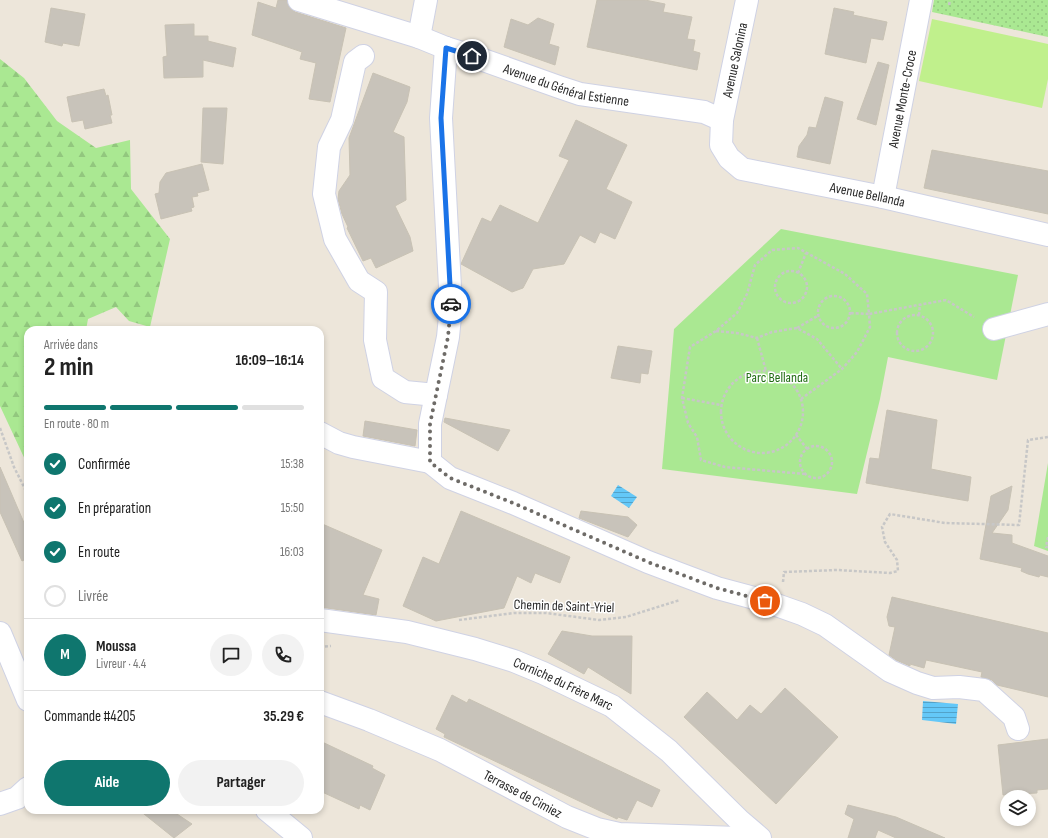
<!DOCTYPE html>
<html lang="fr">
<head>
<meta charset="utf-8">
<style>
  :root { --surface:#fff; --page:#f2f2f2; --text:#222; --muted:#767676; --line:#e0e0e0; --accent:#0f766e }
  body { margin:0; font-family:"Sofia Sans Condensed",sans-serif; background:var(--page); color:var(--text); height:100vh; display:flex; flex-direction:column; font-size:15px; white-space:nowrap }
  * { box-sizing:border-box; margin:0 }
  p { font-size:13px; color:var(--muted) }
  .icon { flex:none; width:22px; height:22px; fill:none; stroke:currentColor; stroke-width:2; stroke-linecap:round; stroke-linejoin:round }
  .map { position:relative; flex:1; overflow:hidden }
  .sheet { position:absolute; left:24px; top:326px; width:300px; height:488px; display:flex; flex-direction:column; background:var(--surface); border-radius:12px; box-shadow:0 2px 6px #0003 }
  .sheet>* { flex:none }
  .buttons { position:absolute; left:1000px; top:790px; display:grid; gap:8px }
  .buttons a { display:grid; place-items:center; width:36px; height:36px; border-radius:50%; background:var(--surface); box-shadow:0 2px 6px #0003; font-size:20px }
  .pin { position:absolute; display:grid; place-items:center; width:34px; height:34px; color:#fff; margin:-17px; border:2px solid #fff; border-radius:50%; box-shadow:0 1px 4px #0007 }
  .courier { position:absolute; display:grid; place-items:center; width:40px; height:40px; margin:-20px; border:3px solid #1a73e8; border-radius:50%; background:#fff; color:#222; box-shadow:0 1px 5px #0007 }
  .summary em { font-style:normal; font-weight:700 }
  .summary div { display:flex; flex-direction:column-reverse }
  .summary { display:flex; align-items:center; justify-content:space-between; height:68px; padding:0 20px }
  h1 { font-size:26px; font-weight:700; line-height:30px }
  .bar { display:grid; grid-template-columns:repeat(4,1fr); gap:6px 4px; align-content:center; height:48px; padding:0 20px }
  .bar i { height:5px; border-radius:3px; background:var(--line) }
  .bar .active { background:var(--accent) }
  .bar p { grid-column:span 4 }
  .line { display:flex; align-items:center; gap:10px; padding:0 20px; border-top:1px solid var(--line) }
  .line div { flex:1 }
  .round { display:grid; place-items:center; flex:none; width:42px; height:42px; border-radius:21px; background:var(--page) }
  ol { padding:0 20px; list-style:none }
  li { display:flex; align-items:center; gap:12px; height:44px }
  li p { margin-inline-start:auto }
  li .icon { padding:4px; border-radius:50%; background:var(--accent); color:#fff; stroke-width:4 }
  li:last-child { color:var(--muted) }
  li i { width:22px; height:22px; border:2px solid var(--line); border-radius:50% }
  .button { display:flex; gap:8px; margin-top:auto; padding:8px 20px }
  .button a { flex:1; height:46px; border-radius:24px; background:var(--accent); color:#fff; font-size:16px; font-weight:700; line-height:46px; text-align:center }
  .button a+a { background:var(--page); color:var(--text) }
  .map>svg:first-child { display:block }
  .grass { fill:url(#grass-dots) }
  .forest { fill:url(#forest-firs) }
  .park { fill:#aae892 }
  .pitch { fill:#c0f08c }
  .water { fill:url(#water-rules) }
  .building { fill:#c8c3ba; stroke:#c8c2b4 }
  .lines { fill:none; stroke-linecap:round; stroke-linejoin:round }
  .minor-casing { stroke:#cfd2e4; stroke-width:24 }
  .path { stroke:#c7c7c7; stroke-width:2.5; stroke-dasharray:3 2; stroke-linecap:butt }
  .minor { stroke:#fff; stroke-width:22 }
  .done { stroke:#6e6b67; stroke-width:4; stroke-dasharray:0 7.2 }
  .route { stroke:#1a73e8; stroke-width:5 }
  .labels { text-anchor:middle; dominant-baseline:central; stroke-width:3; stroke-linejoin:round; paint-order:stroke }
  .street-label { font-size:14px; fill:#292929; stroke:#fff }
  .park-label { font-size:14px; fill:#216c14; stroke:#fff }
</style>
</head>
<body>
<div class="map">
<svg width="1048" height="838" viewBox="0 0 1048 838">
  <defs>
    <pattern id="grass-dots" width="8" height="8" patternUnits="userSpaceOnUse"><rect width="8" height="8" fill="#aae892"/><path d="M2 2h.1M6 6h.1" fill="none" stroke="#92c77e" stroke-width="1.8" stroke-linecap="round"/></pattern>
    <pattern id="forest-firs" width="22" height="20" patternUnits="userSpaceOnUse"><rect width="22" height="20" fill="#aae892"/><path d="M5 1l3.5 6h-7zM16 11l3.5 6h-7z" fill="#92c77e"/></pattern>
    <pattern id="water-rules" width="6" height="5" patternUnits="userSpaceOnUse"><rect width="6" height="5" fill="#64c8f8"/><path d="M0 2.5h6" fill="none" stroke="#52a2c9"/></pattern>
  </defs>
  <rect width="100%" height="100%" fill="#ede6da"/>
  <path class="grass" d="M934 0H1048V37L932 12Z"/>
  <path class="forest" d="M0 59 24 78 57 121 96 148 130 140 131 189 170 239 150 327 129 321 116 307 88 319 86 330H28V466L0 406Z"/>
  <path class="park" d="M781 229 1018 275 997 380 888 357 880 399 857 494 662 469 674 329Z
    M1048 463V551L1034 546Z"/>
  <path class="pitch" d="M932 19 1048 44V79L1042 108 919 81Z"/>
  <path class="water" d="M618 485 637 497 629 508 611 496Z
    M923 701 958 704 956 724 922 720Z"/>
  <path class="building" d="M278 0H287L290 8 295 12 346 28 330 102 309 99 316 63 300 59 302 52 252 35 258 2 276 8Z
    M597 0H645L665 4 663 12 692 17 687 39 695 40 693 51 700 53 697 70 587 47Z
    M51 8 85 14 79 46 63 43 62 46 45 42Z
    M834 8 854 12 853 15 887 22 883 40 871 38 866 63 825 54Z
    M538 18 554 24 549 44 559 47 555 65 504 47 511 19 528 25Z
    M194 24V36H208V41L236 48 233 67 203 60V77L164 78 163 57 167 56 165 25Z
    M878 62 889 65 876 125 857 119Z
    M373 73 410 87 407 102 393 132 404 137 406 200 395 206 410 237 413 251 376 268 371 258 363 261 347 228 348 227 342 214 338 199 339 191 350 175 349 138Z
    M104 89 106 96 108 95 112 115H110L112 123 85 129 83 120 72 122 67 97Z
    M825 97 843 102 830 164 797 157 799 146 807 135 809 127 816 128Z
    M203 108H227L223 164 201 162Z
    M576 120 627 145 606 189 632 202 615 239 600 232 595 243 580 235 564 264 533 269 523 288 512 292 461 264 482 218 491 222 500 205 538 223 569 160 559 156Z
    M932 150 1048 171V214L924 188Z
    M202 164 209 190 197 193 198 196 192 197 194 207 191 208 192 211 161 219 155 194 159 193 160 182 166 173Z
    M618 346 652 351 648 374 641 373 640 383 611 378Z
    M887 410 937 420 931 469 971 477 968 501 866 483 870 458 879 459Z
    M445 418 510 430 498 451 444 422Z
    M365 421 417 430 415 446 363 436Z
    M0 467 28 532V558L22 561 0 512Z
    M1012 486 1008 510 992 533 1012 535V543L1048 556V577L1040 575 1039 577 1028 574 1021 571 1022 568 980 559 991 496Z
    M461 511 570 557 560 583 535 573 531 583 517 576 504 608 436 621 403 606 423 557 439 564Z
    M581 511 628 517 637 525 628 537 579 518Z
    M320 523 382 550 363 595 379 599 376 615 320 607Z
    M892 597 1048 633V697L997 685 992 680 981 677 982 672 926 660 924 668 910 664V666L896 660 889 655 895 627 889 626 887 617Z
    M562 631 592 636H632L631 694 588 667 584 674 548 654Z
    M785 688 838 737 776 804 684 717 707 692 737 720 750 705 761 714Z
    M452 695 467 703 469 699 660 790 652 807 637 800 627 820 618 817 617 819 444 737 445 734 436 729Z
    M1048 739V789L1037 790V793L1003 795 998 745Z
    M320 741 373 766 372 768 385 775 370 810 360 805 359 809 320 791Z
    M848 805 896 817 945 838H896L878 830 875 838H848L854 819 845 814Z
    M139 810H171L192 824 174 838Z"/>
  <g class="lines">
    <defs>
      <g id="minor">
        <path id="s1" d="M299 0 419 37 446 48 472 56 559 87 580 94 704 112 722 120"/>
        <path id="s2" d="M747 0 722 120 721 145 729 158 742 169 883 197 1048 235"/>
        <path d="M419 37 426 0"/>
        <path d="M446 48 441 118 451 306 448 337 430 424V462L450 478 513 503 648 562 717 588 765 601 802 614 825 625 890 671 917 683 933 688 959 687 984 690 1014 717 1018 729"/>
        <path d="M363 56 355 62 342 120 329 147 324 194 335 239 359 281 376 292 375 340 383 378 405 392 436 395"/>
        <path id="s3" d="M883 197 921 0"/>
        <path d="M994 329 1048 314"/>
        <path d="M320 433 339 443 353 447 430 462"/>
        <path id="s4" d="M320 620 407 632 475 649 514 661 543 673 612 706 669 751 739 820 760 838"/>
        <path d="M0 633 28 700"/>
        <path id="s5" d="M320 702 369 720 440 750 567 817 597 829 619 834 738 838"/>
        <path d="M0 804 17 798 28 788"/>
        <path d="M267 810 301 838"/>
      </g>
    </defs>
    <use href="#minor" class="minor-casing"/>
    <path class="path" d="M949 5 950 0
      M775 287a16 16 0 1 1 32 0a16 16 0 1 1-32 0Z
      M798 273 806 253
      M818 312a16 16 0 1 1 32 0a16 16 0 1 1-32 0Z
      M919 315 920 304
      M897 333a18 18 0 1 1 36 0a18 18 0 1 1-36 0Z
      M797 328 819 315
      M716 331 737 333 757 338 772 332 797 328 817 339 842 369
      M757 338 766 371
      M721 412a41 41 0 1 1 82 0a41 41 0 1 1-82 0Z
      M682 398 721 405
      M801 399 842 369 857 352 870 327 869 314 850 313
      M0 428 14 467 28 495
      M796 435 808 450
      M800 462a16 16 0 1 1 32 0a16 16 0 1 1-32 0Z
      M805 474 725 467 701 460 697 437 688 423 682 398 690 347 716 331 737 313 747 294 755 265 772 250 798 248 845 274 867 294 869 314 946 300 974 317
      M1048 537 1046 547H1048
      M783 582 784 572 837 570 890 573 898 571 897 560 885 542 882 527 890 514 945 523 1019 525 1028 440 1048 437
      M459 620 514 613H546L599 620 626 617 680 600
      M320 647 331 646"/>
    <use href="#minor" class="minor"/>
  </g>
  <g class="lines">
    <path class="done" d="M451 304 448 337 430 424V462L450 478 513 503 648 562 717 588 765 601"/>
    <path class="route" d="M451 304 441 118 446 48 472 56"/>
  </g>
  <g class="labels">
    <g class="street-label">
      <text transform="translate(735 60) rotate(-78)">Avenue Salonina</text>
      <text stroke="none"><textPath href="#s1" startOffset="281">Avenue du Général Estienne</textPath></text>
      <text stroke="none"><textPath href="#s3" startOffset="100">Avenue Monte-Croce</textPath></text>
      <text stroke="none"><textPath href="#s2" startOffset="308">Avenue Bellanda</textPath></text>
      <text transform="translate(564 606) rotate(2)">Chemin de Saint-Yriel</text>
      <text stroke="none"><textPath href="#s4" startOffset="253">Corniche du Frère Marc</textPath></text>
      <text stroke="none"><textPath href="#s5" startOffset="223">Terrasse de Cimiez</textPath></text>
    </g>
    <g class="park-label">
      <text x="777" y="377">Parc Bellanda</text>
    </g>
  </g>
</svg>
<div class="buttons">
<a><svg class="icon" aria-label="layers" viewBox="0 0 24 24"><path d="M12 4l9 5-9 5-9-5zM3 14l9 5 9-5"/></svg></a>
</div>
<div class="pin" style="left:765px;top:601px;background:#ea580c"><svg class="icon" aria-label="bag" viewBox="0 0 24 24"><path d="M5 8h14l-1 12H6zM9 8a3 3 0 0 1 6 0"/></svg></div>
<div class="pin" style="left:472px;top:56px;background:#1f2937"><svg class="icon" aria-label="home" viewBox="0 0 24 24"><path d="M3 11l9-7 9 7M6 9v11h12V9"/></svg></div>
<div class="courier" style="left:451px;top:304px"><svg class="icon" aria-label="car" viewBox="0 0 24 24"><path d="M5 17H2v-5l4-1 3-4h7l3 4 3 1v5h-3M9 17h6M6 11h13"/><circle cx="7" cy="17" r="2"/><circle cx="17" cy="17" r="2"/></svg></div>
<section class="sheet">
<div class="summary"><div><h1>2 min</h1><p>Arrivée dans</p></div><em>16:09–16:14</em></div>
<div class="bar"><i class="active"></i><i class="active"></i><i class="active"></i><i></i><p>En route · 80 m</p></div>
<ol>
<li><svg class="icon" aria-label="check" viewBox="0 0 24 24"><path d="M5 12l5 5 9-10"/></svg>Confirmée<p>15:38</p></li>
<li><svg class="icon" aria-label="check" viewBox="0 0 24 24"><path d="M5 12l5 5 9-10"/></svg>En préparation<p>15:50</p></li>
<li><svg class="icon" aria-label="check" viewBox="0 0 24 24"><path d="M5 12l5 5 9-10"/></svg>En route<p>16:03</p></li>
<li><i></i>Livrée</li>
</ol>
<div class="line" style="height:72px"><b class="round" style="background:var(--accent);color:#fff">M</b><div><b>Moussa</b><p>Livreur · 4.4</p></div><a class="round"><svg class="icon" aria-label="chat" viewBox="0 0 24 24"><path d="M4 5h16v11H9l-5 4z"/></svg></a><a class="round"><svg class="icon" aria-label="phone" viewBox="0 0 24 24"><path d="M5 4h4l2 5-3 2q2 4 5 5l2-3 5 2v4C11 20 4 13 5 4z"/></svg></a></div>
<div class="line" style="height:52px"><div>Commande #4205</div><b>35.29 €</b></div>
<div class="button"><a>Aide</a><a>Partager</a></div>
</section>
</div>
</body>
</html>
